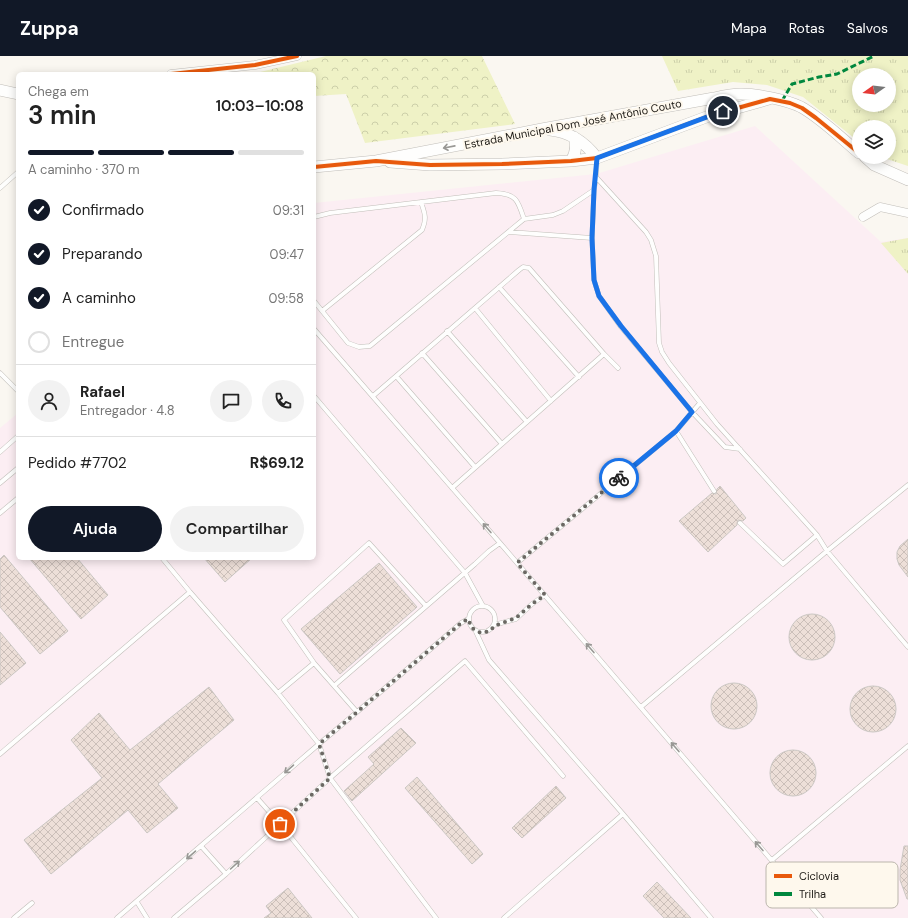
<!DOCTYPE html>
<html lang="pt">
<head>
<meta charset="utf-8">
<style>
  :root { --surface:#fff; --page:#f2f2f2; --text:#222; --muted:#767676; --line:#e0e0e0; --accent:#111827 }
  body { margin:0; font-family:"DM Sans",sans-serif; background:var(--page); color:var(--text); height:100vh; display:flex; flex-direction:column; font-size:15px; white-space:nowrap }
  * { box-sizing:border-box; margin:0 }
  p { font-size:13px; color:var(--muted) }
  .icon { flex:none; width:22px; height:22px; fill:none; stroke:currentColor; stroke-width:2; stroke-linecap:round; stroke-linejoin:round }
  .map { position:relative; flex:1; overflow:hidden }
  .side { position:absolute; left:16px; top:16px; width:300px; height:488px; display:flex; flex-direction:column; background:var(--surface); border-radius:6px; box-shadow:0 2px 10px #0003 }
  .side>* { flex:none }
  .needle { width:26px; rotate:256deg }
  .controls { position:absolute; left:852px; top:12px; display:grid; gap:8px }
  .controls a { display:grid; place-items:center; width:44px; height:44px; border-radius:50%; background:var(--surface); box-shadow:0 2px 10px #0003; font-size:20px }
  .pin { position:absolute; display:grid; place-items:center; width:34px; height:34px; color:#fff; margin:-17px; border:2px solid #fff; border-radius:50%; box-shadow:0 1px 4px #0007 }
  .courier { position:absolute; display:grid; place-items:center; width:40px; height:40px; margin:-20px; border:3px solid #1a73e8; border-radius:50%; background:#fff; color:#222; box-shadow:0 1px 5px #0007 }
  .headline em { font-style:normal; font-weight:600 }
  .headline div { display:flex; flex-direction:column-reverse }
  .headline { display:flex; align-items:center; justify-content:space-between; height:68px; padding:0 12px }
  h1 { font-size:26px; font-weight:600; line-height:30px }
  .bar { display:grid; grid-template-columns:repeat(4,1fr); gap:6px 4px; align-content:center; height:48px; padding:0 12px }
  .bar i { height:5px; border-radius:3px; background:var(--line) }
  .bar .active { background:var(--accent) }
  .bar p { grid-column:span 4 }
  .line { display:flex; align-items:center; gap:10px; padding:0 12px; border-top:1px solid var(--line) }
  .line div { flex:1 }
  .round { display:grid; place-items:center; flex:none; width:42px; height:42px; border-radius:21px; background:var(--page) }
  ol { padding:0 12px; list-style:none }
  li { display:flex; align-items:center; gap:12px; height:44px }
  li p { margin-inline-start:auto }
  li .icon { padding:4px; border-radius:50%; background:var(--accent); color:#fff; stroke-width:4 }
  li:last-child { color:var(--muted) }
  li i { width:22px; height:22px; border:2px solid var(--line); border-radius:50% }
  .action { display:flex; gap:8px; margin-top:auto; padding:8px 12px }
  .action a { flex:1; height:46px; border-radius:24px; background:var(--accent); color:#fff; font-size:16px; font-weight:600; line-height:46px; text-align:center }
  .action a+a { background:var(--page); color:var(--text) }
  header { display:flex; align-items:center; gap:24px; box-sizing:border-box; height:56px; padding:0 20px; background:var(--accent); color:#fff }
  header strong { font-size:19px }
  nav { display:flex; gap:22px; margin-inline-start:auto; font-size:14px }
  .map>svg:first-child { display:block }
  .industrial { fill:#fceef3 }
  .grass { fill:url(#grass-tufts); fill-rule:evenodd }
  .forest { fill:url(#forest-crowns) }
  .building { fill:url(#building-cross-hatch); stroke:#cbc7c3 }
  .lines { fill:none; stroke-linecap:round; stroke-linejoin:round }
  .lane-casing { stroke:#c1beb9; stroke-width:5 }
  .street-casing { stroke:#c1beb9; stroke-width:9 }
  .secondary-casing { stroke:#c1beb9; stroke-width:12 }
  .lane { stroke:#fefefd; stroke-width:4 }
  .street { stroke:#fefefd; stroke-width:8 }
  .secondary { stroke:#fefefd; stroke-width:11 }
  .quiet { stroke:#00873e; stroke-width:3; stroke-dasharray:6 3; stroke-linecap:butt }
  .cycleway-casing { stroke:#fef8ed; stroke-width:6 }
  .cycleway { stroke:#e8590c; stroke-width:4 }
  .oneway { stroke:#999895 }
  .done { stroke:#6b6863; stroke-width:4; stroke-dasharray:0 7.2 }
  .route { stroke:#1a73e8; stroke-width:5 }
  .labels { text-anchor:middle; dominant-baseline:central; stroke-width:4; stroke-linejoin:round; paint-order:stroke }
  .street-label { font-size:11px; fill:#1e1b16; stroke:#fef8ed }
  .key { fill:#fef8ed; stroke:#bbb6ac; stroke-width:1 }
  .key-label { font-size:11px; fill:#1e1b16 }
</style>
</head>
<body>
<header>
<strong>Zuppa</strong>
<nav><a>Mapa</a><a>Rotas</a><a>Salvos</a></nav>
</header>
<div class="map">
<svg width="908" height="862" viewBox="0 0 908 862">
  <defs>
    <pattern id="grass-tufts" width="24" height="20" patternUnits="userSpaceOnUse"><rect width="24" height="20" fill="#eff2c6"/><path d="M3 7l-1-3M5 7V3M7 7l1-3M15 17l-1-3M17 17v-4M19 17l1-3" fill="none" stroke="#cccfa9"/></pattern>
    <pattern id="forest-crowns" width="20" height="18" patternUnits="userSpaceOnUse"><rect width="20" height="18" fill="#eff2c6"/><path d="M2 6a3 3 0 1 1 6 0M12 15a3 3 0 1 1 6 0" fill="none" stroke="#cccfa9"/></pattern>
    <pattern id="building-cross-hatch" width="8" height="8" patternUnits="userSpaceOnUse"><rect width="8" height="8" fill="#eddfd8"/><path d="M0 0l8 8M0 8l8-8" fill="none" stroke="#cbbfb9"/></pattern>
  </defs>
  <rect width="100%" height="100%" fill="#faf7f1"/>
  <path class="industrial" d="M755 70 881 186 908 182V862H0V372L18 357V502H314V147L596 118Z"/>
  <path class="grass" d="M662 0H908V110L881 101H889V71H859V86L803 41 767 29 733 26 678 35ZM859 19H889V49H859Z
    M908 182V218L881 187Z"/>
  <path class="forest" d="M326 0H482L515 68 365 87 346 38 314 40V18H241L260 16Z"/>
  <path class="building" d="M720 430 746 462 743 465 738 464 737 467V469L708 496 679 465 712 437 716 438 717 433Z
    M908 483V521L899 509 897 503V496L900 490Z
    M4 499 68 575 40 598 0 551V503Z
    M29 502H77L108 539 81 563Z
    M204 502H252L225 526Z
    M379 507 417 551 340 618 301 573Z
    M789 581a23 23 0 1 1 46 0a23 23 0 1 1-46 0Z
    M0 576 26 607 0 629Z
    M711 650a23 23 0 1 1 46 0a23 23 0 1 1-46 0Z
    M850 653a23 23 0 1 1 46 0a23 23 0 1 1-46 0Z
    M209 631 234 664 158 728 178 752 147 777 128 754 51 818 24 784 102 722 71 684 99 657 130 694Z
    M401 672 416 687 352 745 344 735 374 708 368 701Z
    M770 717a23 23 0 1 1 46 0a23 23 0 1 1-46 0Z
    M417 721 483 798 472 808 405 732Z
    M556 730 566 742 522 782 512 772Z
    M904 790H908V843H907L900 824V814Z
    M657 826 691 862H664L643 840Z
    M288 832 312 862H264L271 857 266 850Z"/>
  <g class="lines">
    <defs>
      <path id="lane" d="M597 103 596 121 646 176 651 184 656 200 659 287 662 296 669 307 717 368 817 479
        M0 132 18 116
        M594 134 592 182 594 224 599 240 621 271 692 356 725 391 740 393
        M314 161 330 157 496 137C517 138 518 145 524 163L370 290 359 291 348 287 314 245
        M524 163 553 159 563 155 594 134 596 121
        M509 176 592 182
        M499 231 579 321
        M475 252 551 345
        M322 255 422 174C427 162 425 158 421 146
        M314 273 500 487 821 862
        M447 275 527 366
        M422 297 502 388
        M0 317 18 335
        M396 320 475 411
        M314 340 465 517 483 550
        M373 340 519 214 523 211 529 212 604 298 618 312
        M676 375 700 347
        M0 396 18 380
        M0 427 18 412
        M452 432 604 298
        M0 457 18 442
        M740 467 783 508 817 479 827 495 908 591
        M162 502 190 536 278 637 319 688 330 722 436 862
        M517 507 676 375 714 435
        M469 563a13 13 0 1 1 26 0a13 13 0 1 1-26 0Z
        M494 569 516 563 532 548 545 539
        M476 576 489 604 623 758 711 862
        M335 629 475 508 489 495 500 487
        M278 637 314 607
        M641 651 827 495 908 429
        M357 656 314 607 284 564 369 487 426 550
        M0 698 190 536
        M257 742 281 769 356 862
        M201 790 226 818
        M772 804 908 690
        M137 846 147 862
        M14 862 32 847
        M117 862 319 688 357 656 461 567 468 563
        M174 862 226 818 330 722 465 605 563 720
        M504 862 623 758"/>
      <path id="street" d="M171 18 255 9 297 0
        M863 161 880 151 908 157"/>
      <path id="secondary" d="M0 34 18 38
        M550 74C570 76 585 86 597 102
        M865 101 874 109 908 124
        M571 105C576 97 577 90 574 81
        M390 106 430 109 502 108 571 105 597 102 709 60 769 43
        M314 111 376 105 542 73 714 42C723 40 732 38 741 38 757 38 787 44 801 51 821 62 841 82 859 97"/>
    </defs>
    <use href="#lane" class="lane-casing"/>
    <use href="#street" class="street-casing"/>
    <use href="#secondary" class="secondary-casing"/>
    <use href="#lane" class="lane"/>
    <use href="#street" class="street"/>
    <use href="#secondary" class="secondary"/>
    <path class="quiet" d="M782 45 792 28 819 21 837 18 874 0"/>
    <defs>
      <path id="cycleway" d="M171 18 255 9 297 0
        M314 111 376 105 430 109 502 108 571 105 597 102 709 60 770 43 790 47 802 52 816 62 859 97"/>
    </defs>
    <use href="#cycleway" class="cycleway-casing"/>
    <use href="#cycleway" class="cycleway"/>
  </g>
  <defs><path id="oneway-shaft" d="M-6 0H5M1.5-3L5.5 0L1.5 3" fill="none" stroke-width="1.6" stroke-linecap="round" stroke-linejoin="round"/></defs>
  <g class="oneway">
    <use href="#oneway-shaft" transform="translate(449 91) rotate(169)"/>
    <use href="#oneway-shaft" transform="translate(487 472) rotate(-131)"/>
    <use href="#oneway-shaft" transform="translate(590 592) rotate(-131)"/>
    <use href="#oneway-shaft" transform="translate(675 691) rotate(-131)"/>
    <use href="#oneway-shaft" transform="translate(289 713) rotate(139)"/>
    <use href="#oneway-shaft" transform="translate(759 790) rotate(-131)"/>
    <use href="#oneway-shaft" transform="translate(191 799) rotate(139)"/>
    <use href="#oneway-shaft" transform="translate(235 809) rotate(-42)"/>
  </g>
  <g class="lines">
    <path class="done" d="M280 768 330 722 319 688 357 656 461 567 468 563 472 572 481 577 486 576 491 574 494 570 516 562 532 548 545 539 517 507 619 422"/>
    <path class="route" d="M619 422 676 375 692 356 621 270 599 240 594 224 592 182 594 134 597 102 723 55"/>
  </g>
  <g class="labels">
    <g class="street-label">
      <text transform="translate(573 68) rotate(-11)">Estrada Municipal Dom José Antônio Couto</text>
    </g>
  </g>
  <rect x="766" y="806" width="132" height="46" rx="6" class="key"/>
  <rect x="774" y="818" width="18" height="4" fill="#e8590c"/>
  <rect x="774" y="836" width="18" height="4" fill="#00873e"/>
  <g class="key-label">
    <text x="799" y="824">Ciclovia</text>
    <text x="799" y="842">Trilha</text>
  </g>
</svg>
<div class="controls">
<a><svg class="needle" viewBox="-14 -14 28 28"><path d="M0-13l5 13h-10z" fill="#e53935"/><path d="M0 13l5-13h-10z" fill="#767676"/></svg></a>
<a><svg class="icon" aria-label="layers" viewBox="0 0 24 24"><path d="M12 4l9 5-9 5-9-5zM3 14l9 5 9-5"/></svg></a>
</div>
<div class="pin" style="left:280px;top:768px;background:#ea580c"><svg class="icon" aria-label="bag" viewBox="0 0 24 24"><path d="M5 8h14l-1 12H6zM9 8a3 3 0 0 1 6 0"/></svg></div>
<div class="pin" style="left:723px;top:55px;background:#1f2937"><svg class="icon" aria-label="home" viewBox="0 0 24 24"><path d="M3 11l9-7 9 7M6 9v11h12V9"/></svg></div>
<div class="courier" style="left:619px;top:422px"><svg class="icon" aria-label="bike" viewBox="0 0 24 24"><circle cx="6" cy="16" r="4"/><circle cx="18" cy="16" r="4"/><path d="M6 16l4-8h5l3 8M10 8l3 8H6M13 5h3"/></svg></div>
<section class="side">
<div class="headline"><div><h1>3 min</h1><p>Chega em</p></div><em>10:03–10:08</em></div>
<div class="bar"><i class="active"></i><i class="active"></i><i class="active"></i><i></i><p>A caminho · 370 m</p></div>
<ol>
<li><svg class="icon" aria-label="check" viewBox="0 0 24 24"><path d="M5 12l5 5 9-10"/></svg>Confirmado<p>09:31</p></li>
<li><svg class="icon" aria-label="check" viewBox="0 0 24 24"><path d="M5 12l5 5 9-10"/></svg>Preparando<p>09:47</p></li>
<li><svg class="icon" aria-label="check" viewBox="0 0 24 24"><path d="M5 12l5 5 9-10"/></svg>A caminho<p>09:58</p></li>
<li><i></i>Entregue</li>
</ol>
<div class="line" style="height:72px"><a class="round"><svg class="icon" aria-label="person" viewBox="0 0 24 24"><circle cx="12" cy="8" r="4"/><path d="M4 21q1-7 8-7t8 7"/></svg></a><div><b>Rafael</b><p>Entregador · 4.8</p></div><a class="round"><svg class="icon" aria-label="chat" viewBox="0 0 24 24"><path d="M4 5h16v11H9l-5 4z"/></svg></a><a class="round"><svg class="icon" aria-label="phone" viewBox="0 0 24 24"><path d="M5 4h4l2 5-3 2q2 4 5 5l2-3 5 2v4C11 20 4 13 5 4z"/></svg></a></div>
<div class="line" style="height:52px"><div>Pedido #7702</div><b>R$69.12</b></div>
<div class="action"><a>Ajuda</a><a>Compartilhar</a></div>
</section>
</div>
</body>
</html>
